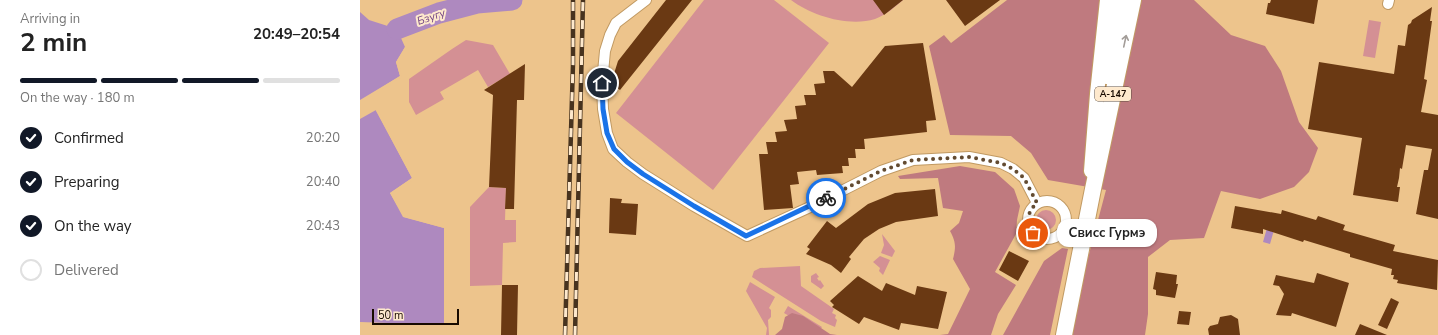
<!DOCTYPE html>
<html lang="en">
<head>
<meta charset="utf-8">
<style>
  :root { --surface:#fff; --page:#f6f6f6; --text:#222; --muted:#767676; --line:#e0e0e0; --accent:#111827 }
  body { margin:0; font-family:"Nunito Sans",sans-serif; background:var(--page); color:var(--text); height:100vh; display:flex; flex-direction:column; font-size:15px; white-space:nowrap }
  * { box-sizing:border-box; margin:0 }
  p { font-size:13px; color:var(--muted) }
  .icon { flex:none; width:22px; height:22px; fill:none; stroke:currentColor; stroke-width:2; stroke-linecap:round; stroke-linejoin:round }
  .map { position:relative; flex:1; overflow:hidden }
  .sheet { display:flex; flex-direction:column; background:var(--surface); width:360px }
  .sheet>* { flex:none }
  .scale { position:absolute; left:12px; bottom:10px; width:87px; box-sizing:border-box; padding-left:4px; border:2px solid #180a00; border-top:0; font-size:11px; line-height:14px; white-space:nowrap; color:#180a00; -webkit-text-stroke:3px #fee9cd; paint-order:stroke }
  .pin { position:absolute; display:grid; place-items:center; width:34px; height:34px; color:#fff; margin:-17px; border:2px solid #fff; border-radius:50%; box-shadow:0 1px 4px #0007 }
  .courier { position:absolute; display:grid; place-items:center; width:40px; height:40px; margin:-20px; border:3px solid #1a73e8; border-radius:50%; background:#fff; color:#222; box-shadow:0 1px 5px #0007 }
  .bubble { position:absolute; height:28px; border-radius:12px; background:var(--surface); box-shadow:0 1px 3px #0004; font-size:13px; font-weight:700; line-height:28px; text-align:center }
  .summary em { font-style:normal; font-weight:700 }
  .summary div { display:flex; flex-direction:column-reverse }
  .summary { display:flex; align-items:center; justify-content:space-between; height:68px; padding:0 20px }
  h1 { font-size:26px; font-weight:700; line-height:30px }
  .bar { display:grid; grid-template-columns:repeat(4,1fr); gap:6px 4px; align-content:center; height:48px; padding:0 20px }
  .bar i { height:5px; border-radius:3px; background:var(--line) }
  .bar .active { background:var(--accent) }
  .bar p { grid-column:span 4 }
  ol { padding:0 20px; list-style:none }
  li { display:flex; align-items:center; gap:12px; height:44px }
  li p { margin-inline-start:auto }
  li .icon { padding:4px; border-radius:50%; background:var(--accent); color:#fff; stroke-width:4 }
  li:last-child { color:var(--muted) }
  li i { width:22px; height:22px; border:2px solid var(--line); border-radius:50% }
  main { display:flex; flex:1; min-height:0 }
  .map>svg:first-child { display:block }
  .green { fill:#d49094 }
  .forest { fill:#bf7a7f }
  .water { fill:#ae89bf }
  .pier { fill:#edc48c }
  .lines { fill:none; stroke-linecap:round; stroke-linejoin:round }
  .river { stroke:#ae89bf; stroke-width:21 }
  .building { fill:#6a3913 }
  .minor-casing { stroke:#c19a63; stroke-width:12 }
  .secondary-casing { stroke:#c19a63; stroke-width:16 }
  .primary-casing { stroke:#c19a63; stroke-width:18 }
  .minor { stroke:#fff; stroke-width:10 }
  .secondary { stroke:#fff; stroke-width:14 }
  .primary { stroke:#fff; stroke-width:16 }
  .rail-casing { stroke:#47331f; stroke-width:4.5 }
  .rail { stroke:#fee9cd; stroke-width:3; stroke-dasharray:9; stroke-linecap:butt }
  .oneway { stroke:#a39d99 }
  .done { stroke:#634b31; stroke-width:4; stroke-dasharray:0 7.2 }
  .route { stroke:#1a73e8; stroke-width:5 }
  .labels { text-anchor:middle; dominant-baseline:central; stroke-width:4; stroke-linejoin:round; paint-order:stroke }
  .shield { fill:#fee9cd; stroke:#5d4d3e; stroke-width:1 }
  .shield-label { font-size:9px; font-weight:bold; fill:#180a00 }
  .water-label { font-size:11px; font-style:italic; fill:#6f4083; stroke:#fee9cd }
</style>
</head>
<body>
<main>
<section class="sheet">
<div class="summary"><div><h1>2 min</h1><p>Arriving in</p></div><em>20:49–20:54</em></div>
<div class="bar"><i class="active"></i><i class="active"></i><i class="active"></i><i></i><p>On the way · 180 m</p></div>
<ol>
<li><svg class="icon" aria-label="check" viewBox="0 0 24 24"><path d="M5 12l5 5 9-10"/></svg>Confirmed<p>20:20</p></li>
<li><svg class="icon" aria-label="check" viewBox="0 0 24 24"><path d="M5 12l5 5 9-10"/></svg>Preparing<p>20:40</p></li>
<li><svg class="icon" aria-label="check" viewBox="0 0 24 24"><path d="M5 12l5 5 9-10"/></svg>On the way<p>20:43</p></li>
<li><i></i>Delivered</li>
</ol>
</section>
<div class="map">
<svg width="1078" height="335" viewBox="0 0 1078 335">
  <rect width="100%" height="100%" fill="#edc48c"/>
  <path class="green" d="M344 0H414L469 43 353 190 256 113Z
    M431 0H543C535 7 526 15 515 19 489 27 452 16 431 0Z
    M1009 20 1021 22 1015 58 1003 56Z
    M106 40 133 45 150 74 128 87 118 70 80 92 84 99 56 115 49 102V79L92 49Z
    M129 187 146 188 145 220H156V242L143 243 142 285 110 286V207Z
    M676 220a10 10 0 1 1 20 0a10 10 0 1 1-20 0Z
    M522 234 535 251 532 257 521 253 524 245Z
    M520 256 530 260 523 275 519 271 520 268 513 262Z
    M440 266 441 286 474 309 472 313 476 315 475 318 477 320 475 327 461 321 392 277 394 271 400 268Z
    M456 273 459 277 457 278 459 281 460 280 464 286 461 289 451 282V276Z
    M390 282 415 297 409 308 411 310V317L408 320 409 335H406L407 328 386 291Z
    M428 306 462 327 458 333 424 313Z"/>
  <path class="forest" d="M647 0H834L871 35 905 46 921 71 939 122 958 148 949 172 934 187 900 199 861 191 844 238 810 240 788 257V314L785 335H709L716 303 746 190 688 180 671 153 651 136 590 135 569 46 584 35 591 43Z
    M600 166 635 172 654 189 660 206 657 220 656 234 635 272 656 285 638 314 631 335H580L588 334 610 289 593 259C596 247 596 242 590 231L599 223 603 211 583 208 578 178 540 179 538 176Z
    M702 248 708 249 690 335H643L684 261Z
    M432 313 443 316 470 334 477 335H415L422 329 425 317Z"/>
  <path class="water" d="M0 12 9 20 37 29 45 47 36 62 40 76 8 96 52 178 30 193 43 217 84 228V326L0 335Z
    M907 228 914 230 910 244 903 242Z"/>
  <path class="pier" d="M47 46 39 62 42 77 11 96 54 178V180L33 193 45 216 86 228 87 335H0V322L84 325V228L44 217 30 193 52 178 16 110 0 119V100L40 76 36 62 45 47Z"/>
  <g class="lines">
    <path class="river" d="M37 29 79 13 117 3 152 0"/>
  </g>
  <path class="building" d="M306 0H332L260 90 251 83 258 61Z
    M513 0H543L524 15Z
    M586 0H640L605 26Z
    M911 0H958L954 24 906 14 908 3H910Z
    M1072 7 1070 21H1072L1064 79 1067 80 1061 112 1078 115V219L1056 214 1064 170H1068L1072 149 1046 145 1042 169 1040 168 1039 178 1037 187H1040L1038 202 993 195 1002 138 948 129 959 62 1034 74 1038 45 1045 46 1048 25 1051 23 1052 20Z
    M563 43 576 120 566 121 567 132 504 139 505 149H495L496 158H488L489 166H482L483 173 457 175 456 170 437 172 439 184 430 185 433 208 404 210 399 154H408L406 142H417L415 132 427 131 424 120 437 119 435 106 446 105 444 95H456L454 84 465 83 463 71H474L492 87 525 46Z
    M165 64 164 100H157L154 209H145L146 188 129 187 133 95 124 90Z
    M575 189 578 216 536 222 519 229 504 239 489 257 491 259 481 273 471 265 446 254 450 249 447 247 467 221 476 228 508 204 535 193Z
    M250 198 262 199 261 203 278 204 276 235 249 233Z
    M875 206 921 214 922 210 956 220 958 216 985 225 983 230 1035 245 1033 251 1078 260 1077 290 1037 283 1038 280 1033 279 1034 275H1031L1032 269 990 257V254L944 240 943 242 903 229V234L871 228Z
    M649 251 669 261 658 281 639 270Z
    M796 272 817 275 816 284H818L815 298 796 295V290L793 289Z
    M957 273 989 283 976 327 932 313 931 316 916 315 924 294 919 286 913 285 916 275 954 283Z
    M498 276 522 291 526 283 555 295 557 286 587 292 578 329 541 323 539 330 504 317 499 324 472 307 474 305 470 301Z
    M142 285H158L157 335H141Z
    M1031 298 1039 302 1027 329 1018 325Z
    M819 311 831 312 829 325 817 324Z
    M871 315 878 319 880 335H849L848 329 850 326 858 324 860 317Z
    M1000 324 1027 335H995Z"/>
  <g class="lines">
    <defs>
      <path id="minor" d="M286 0 256 23 250 35 245 51 242 83 243 109 247 133 253 149 267 162 283 174 334 206 387 236 450 207 521 171 553 160 609 157 641 163 653 169 664 178 677 203
        M1028 4 1029 0
        M668 220a19 19 0 1 1 38 0a19 19 0 1 1-38 0Z
        M705 225 724 232"/>
      <path id="secondary" d="M731 171 737 94 747 0"/>
      <path id="primary" d="M747 76 759 0
        M704 335 733 189 773 0"/>
    </defs>
    <use href="#minor" class="minor-casing"/>
    <use href="#secondary" class="secondary-casing"/>
    <use href="#primary" class="primary-casing"/>
    <use href="#minor" class="minor"/>
    <use href="#secondary" class="secondary"/>
    <use href="#primary" class="primary"/>
    <defs>
      <path id="rail" d="M205 335 213 64V0
        M215 335 223 0"/>
    </defs>
    <use href="#rail" class="rail-casing"/>
    <use href="#rail" class="rail"/>
  </g>
  <defs><path id="oneway-shaft" d="M-6 0H5M1.5-3L5.5 0L1.5 3" fill="none" stroke-width="1.6" stroke-linecap="round" stroke-linejoin="round"/></defs>
  <use class="oneway" href="#oneway-shaft" transform="translate(765 41) rotate(-78)"/>
  <g class="lines">
    <path class="done" d="M466 198 521 171 553 160 609 157 641 163 653 169 664 178 677 203C667 212 665 223 673 233"/>
    <path class="route" d="M242 83 243 109 247 133 254 149 267 162 283 174 334 206 386 236 466 198"/>
  </g>
  <g class="labels">
    <rect class="shield" x="735" y="87" width="36" height="14" rx="3"/>
    <g class="shield-label">
      <text x="753" y="94">А-147</text>
    </g>
    <g class="water-label">
      <text transform="translate(71 17) rotate(-19)">Бзугу</text>
    </g>
  </g>
</svg>
<div class="scale">50 m</div>
<div class="pin" style="left:673px;top:233px;background:#ea580c"><svg class="icon" aria-label="bag" viewBox="0 0 24 24"><path d="M5 8h14l-1 12H6zM9 8a3 3 0 0 1 6 0"/></svg></div>
<div class="pin" style="left:242px;top:83px;background:#1f2937"><svg class="icon" aria-label="home" viewBox="0 0 24 24"><path d="M3 11l9-7 9 7M6 9v11h12V9"/></svg></div>
<div class="courier" style="left:466px;top:198px"><svg class="icon" aria-label="bike" viewBox="0 0 24 24"><circle cx="6" cy="16" r="4"/><circle cx="18" cy="16" r="4"/><path d="M6 16l4-8h5l3 8M10 8l3 8H6M13 5h3"/></svg></div>
<div class="bubble" style="left:697px;top:219px;width:100px">Свисс Гурмэ</div>
</div>
</main>
</body>
</html>
